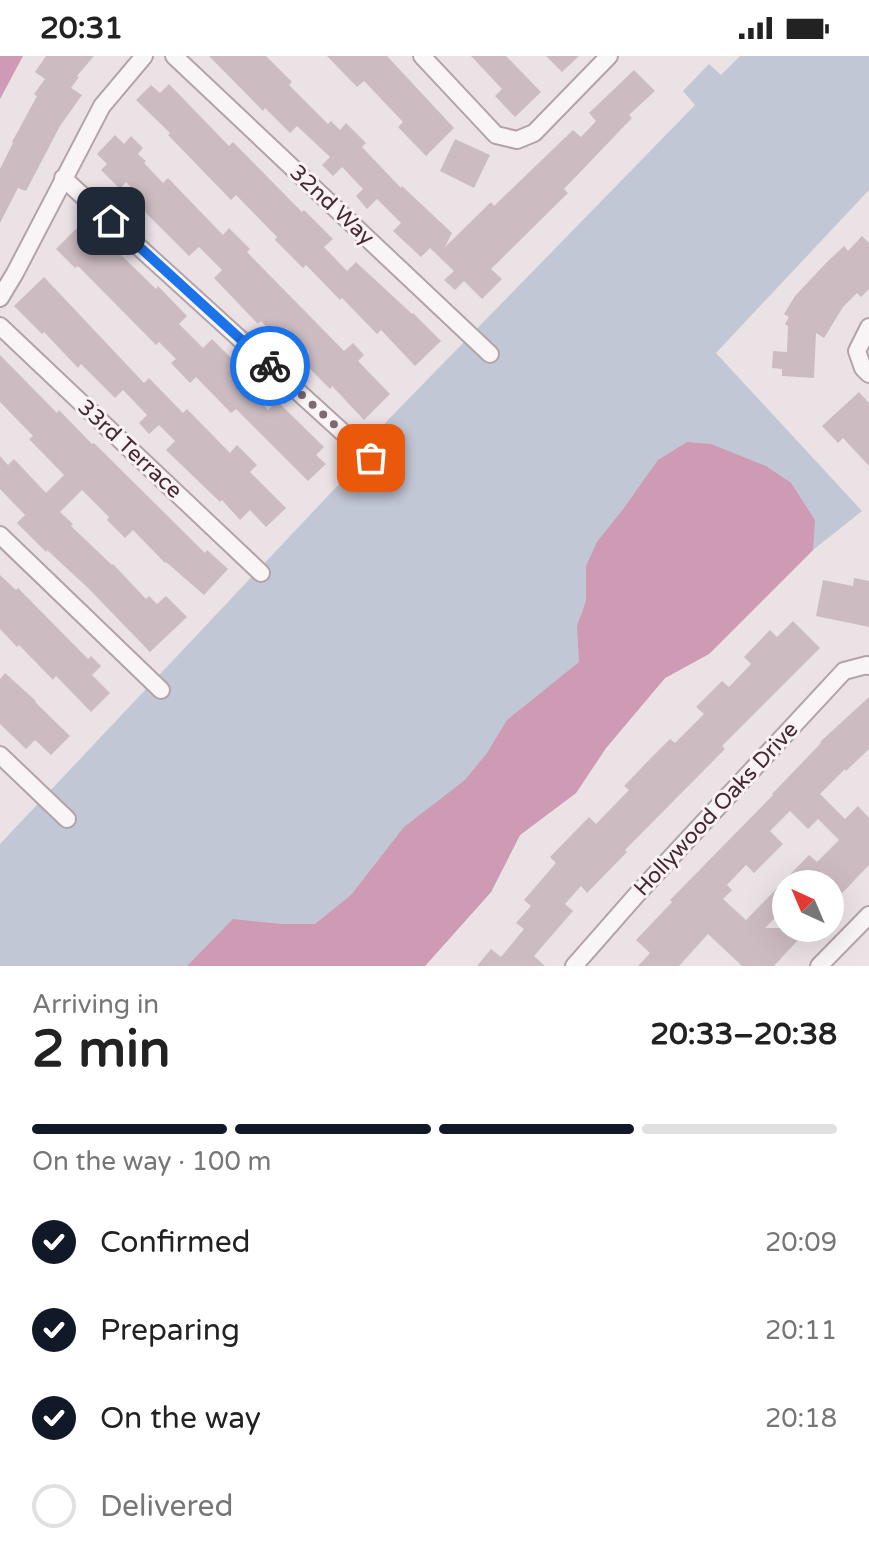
<!DOCTYPE html>
<html lang="en">
<head>
<meta charset="utf-8">
<style>
  :root { --surface:#fff; --page:#f2f2f2; --text:#222; --muted:#767676; --line:#e0e0e0; --accent:#111827 }
  body { margin:0; font-family:"Varela Round",sans-serif; background:var(--page); color:var(--text); height:100vh; display:flex; flex-direction:column; font-size:30px; white-space:nowrap }
  * { box-sizing:border-box; margin:0 }
  p { font-size:26px; color:var(--muted) }
  .icon { flex:none; width:44px; height:44px; fill:none; stroke:currentColor; stroke-width:2; stroke-linecap:round; stroke-linejoin:round }
  .map { position:relative; height:910px; overflow:hidden }
  .drawer { display:flex; flex-direction:column; background:var(--surface); flex:1 }
  .drawer>* { flex:none }
  .needle { width:52px; rotate:316deg }
  .controls { position:absolute; left:772px; top:814px; display:grid; gap:16px }
  .controls a { display:grid; place-items:center; width:72px; height:72px; border-radius:50%; background:var(--surface); box-shadow:0 8px 32px #0002; font-size:40px }
  .pin { position:absolute; display:grid; place-items:center; width:68px; height:68px; color:#fff; margin:-34px; border-radius:16px; box-shadow:0 4px 12px #0006 }
  .courier { position:absolute; display:grid; place-items:center; width:80px; height:80px; margin:-40px; border:6px solid #1a73e8; border-radius:50%; background:#fff; color:#222; box-shadow:0 2px 10px #0007 }
  .summary em { font-style:normal; font-weight:800 }
  .summary div { display:flex; flex-direction:column-reverse }
  .summary { display:flex; align-items:center; justify-content:space-between; height:136px; padding:0 32px }
  h1 { font-size:52px; font-weight:800; line-height:60px }
  .bar { display:grid; grid-template-columns:repeat(4,1fr); gap:12px 8px; align-content:center; height:96px; padding:0 32px }
  .bar i { height:10px; border-radius:6px; background:var(--line) }
  .bar .on { background:var(--accent) }
  .bar p { grid-column:span 4 }
  ol { padding:0 32px; list-style:none }
  li { display:flex; align-items:center; gap:24px; height:88px }
  li p { margin-inline-start:auto }
  li .icon { padding:8px; border-radius:50%; background:var(--accent); color:#fff; stroke-width:4 }
  li:last-child { color:var(--muted) }
  li i { width:44px; height:44px; border:4px solid var(--line); border-radius:50% }
  .status { display:flex; justify-content:space-between; align-items:center; height:56px; padding:0 40px; background:var(--surface); direction:ltr }
  .status svg { height:22px; fill:currentColor }
  .map>svg:first-child { display:block }
  .green { fill:#c2c7d6 }
  .water { fill:#ce9ab4 }
  .building { fill:#ccbcc2; fill-rule:evenodd }
  .lines { fill:none; stroke-linecap:round; stroke-linejoin:round }
  .street-casing { stroke:#b3a3a9; stroke-width:20 }
  .street { stroke:#f9f5f7; stroke-width:16 }
  .done { stroke:#7f6972; stroke-width:8; stroke-dasharray:0 14.4 }
  .route { stroke:#1a73e8; stroke-width:10 }
  .labels { text-anchor:middle; dominant-baseline:central; stroke-width:6; stroke-linejoin:round; paint-order:stroke }
  .street-label { font-size:22px; fill:#452833; stroke:#f8f2f5 }
</style>
</head>
<body>
<div class="status"><b>20:31</b><svg viewBox="0 0 49 12"><path d="M0 12V9h3v3zM5 12V6h3v6zM10 12V3h3v9zM15 12V0h3v12zM26 1h20v11H26zM47 4h2v5h-2z"/></svg></div>
<div class="map">
<svg width="869" height="910" viewBox="0 0 869 910">
  <rect width="100%" height="100%" fill="#ebe2e6"/>
  <path class="green" d="M740 0H869V134L716 297 862 455 813 494 709 598 665 622 606 692 576 737 520 779 491 836 425 910H0V788L341 426 387 365 695 49 683 35 709 8 721 19Z"/>
  <path class="water" d="M0 0H23L0 43Z
    M687 386 711 388 766 410 791 427 815 464 813 494 709 598 665 622 606 692 576 737 520 779 491 836 425 910H187L233 863 281 868H315L351 839 404 771 465 724 487 697 507 664 579 606 577 570 586 545V510L597 486 624 452 658 404Z"/>
  <path class="building" d="M46 0H94L77 20 79 21 71 32 82 39 60 70 26 135 18 132 0 167V113L13 87 12 86 37 40 34 38 45 23 35 16Z
    M209 0H266L292 26 289 29 328 68 331 65 340 74 346 67 366 87 362 91 401 132 402 130 452 177 445 191 491 146 494 150 573 74 581 81 596 65 589 57 634 14 655 35 629 59 632 62 564 133 568 137 491 213 502 223 482 243 464 225 455 234 444 224 454 215 430 192 421 201 393 175 401 167 377 143 367 153 356 140 363 133 342 111 333 120 322 109 330 101 297 70 290 77 265 52 263 55Z
    M327 0H387L454 72 426 100 398 71 403 66 364 25 357 31Z
    M471 0H506L541 36 515 61 495 40 502 33Z
    M546 0H579L562 16Z
    M169 28 229 90 233 86 302 156 304 154 333 183 324 191 347 215 356 206 412 258 413 257 441 285 415 310 381 274 377 278 342 242 340 244 306 209 303 212 275 184 277 181 236 139 231 144 168 79 170 77 136 44 151 29 160 37Z
    M115 79 124 88 131 80 143 92 138 98 146 105 144 107 163 127 168 122 223 179 229 172 250 193 247 196 344 295 353 287 364 299 358 305 390 338 364 364 332 330 330 333 301 304 309 296 286 272 276 281 261 265 258 268 214 222 222 214 199 191 189 200 139 150 144 145 126 126 120 133 101 114 107 108 97 98Z
    M455 83 490 99 474 132 440 115Z
    M85 164 156 233 158 230 187 260 179 268 203 292 212 283 241 312 233 320 259 346 260 345 268 354 277 345 324 391 316 399 326 408 308 425 236 353 231 357 196 321 190 327 171 307 176 303 159 286 156 289 78 210 75 212 56 193Z
    M862 180 869 187V233L861 241 857 237 843 251 824 282 816 277 814 322 782 320V313L772 312 773 295 787 296 788 270 785 268 789 261 784 258 795 240 826 207 844 190 848 195Z
    M44 221 144 327 149 322 183 357 187 353 230 397 237 389 257 409 250 416 286 452 266 471 250 454 240 464 222 444 220 446 166 394 175 385 159 369 149 378 139 367 147 359 123 334 115 342 81 308 78 312 44 276 42 278 14 250Z
    M0 299 57 357 59 354 92 388 94 387 205 497 207 494 228 513 204 539 166 506 165 507 133 474 125 482 107 464 109 461 82 434 60 456 73 468 71 470 112 509 113 508 146 543 149 540 157 548 166 540 187 561 150 596 87 531 47 494 46 496 17 467 25 459 0 433V400L8 409 14 403 46 437 64 419 29 383 33 380 0 346Z
    M859 336 869 347V410L843 382 838 387 822 370Z
    M0 519 16 534 18 532 88 603 91 600 101 610 92 619 110 637 91 656 56 620 53 624 19 589 17 591 0 573Z
    M854 522 869 525V571L816 560 823 524 853 530Z
    M793 565 820 592 722 690 725 693 625 794 627 796 587 837 581 830 565 848 573 855 534 900 545 910H477L491 893 501 901 524 873 516 867 531 850 524 844 556 807 550 801 589 761 596 768 629 734 624 730 651 702 670 683 675 687 704 658 696 651 722 625 729 631 751 608 744 601 770 574 777 581Z
    M5 617 36 645 35 646 70 680 51 699 35 684 26 693 0 668V623Z
    M869 641V693L846 715 845 713 820 738 845 763 858 750 869 762V809L830 850V828H786V851L765 872H809L774 910H742L708 878 679 910H638L650 897 636 884 672 846 670 844 773 739 772 738 821 687 820 686ZM790 755 808 773 818 763 839 784 817 806 809 799 746 864 723 843 732 834 727 829 746 809 754 817 783 788 770 775Z"/>
  <g class="lines">
    <defs>
      <path id="street" d="M174 0 490 298
        M422 0 496 79 517 84 534 77 609 0
        M63 122 371 402
        M0 242 15 217 102 50 144 0
        M0 270 261 517
        M869 271 857 295 863 312 869 318
        M0 479 161 634
        M0 699 67 763
        M574 910 639 836 844 615 867 609 869 610
        M819 910 869 859"/>
    </defs>
    <use href="#street" class="street-casing"/>
    <use href="#street" class="street"/>
  </g>
  <g class="lines">
    <path class="done" d="M270 310 371 402"/>
    <path class="route" d="M111 165 270 310"/>
  </g>
  <g class="labels">
    <g class="street-label">
      <text transform="translate(332 149) rotate(43)">32nd Way</text>
      <text transform="translate(130 393) rotate(43)">33rd Terrace</text>
      <text transform="translate(716 753) rotate(-47)">Hollywood Oaks Drive</text>
    </g>
  </g>
</svg>
<div class="controls">
<a><svg class="needle" viewBox="-14 -14 28 28"><path d="M0-13l5 13h-10z" fill="#e53935"/><path d="M0 13l5-13h-10z" fill="#767676"/></svg></a>
</div>
<div class="pin" style="left:371px;top:402px;background:#ea580c"><svg class="icon" aria-label="bag" viewBox="0 0 24 24"><path d="M5 8h14l-1 12H6zM9 8a3 3 0 0 1 6 0"/></svg></div>
<div class="pin" style="left:111px;top:165px;background:#1f2937"><svg class="icon" aria-label="home" viewBox="0 0 24 24"><path d="M3 11l9-7 9 7M6 9v11h12V9"/></svg></div>
<div class="courier" style="left:270px;top:310px"><svg class="icon" aria-label="bike" viewBox="0 0 24 24"><circle cx="6" cy="16" r="4"/><circle cx="18" cy="16" r="4"/><path d="M6 16l4-8h5l3 8M10 8l3 8H6M13 5h3"/></svg></div>
</div>
<section class="drawer">
<div class="summary"><div><h1>2 min</h1><p>Arriving in</p></div><em>20:33–20:38</em></div>
<div class="bar"><i class="on"></i><i class="on"></i><i class="on"></i><i></i><p>On the way · 100 m</p></div>
<ol>
<li><svg class="icon" aria-label="check" viewBox="0 0 24 24"><path d="M5 12l5 5 9-10"/></svg>Confirmed<p>20:09</p></li>
<li><svg class="icon" aria-label="check" viewBox="0 0 24 24"><path d="M5 12l5 5 9-10"/></svg>Preparing<p>20:11</p></li>
<li><svg class="icon" aria-label="check" viewBox="0 0 24 24"><path d="M5 12l5 5 9-10"/></svg>On the way<p>20:18</p></li>
<li><i></i>Delivered</li>
</ol>
</section>
</body>
</html>
